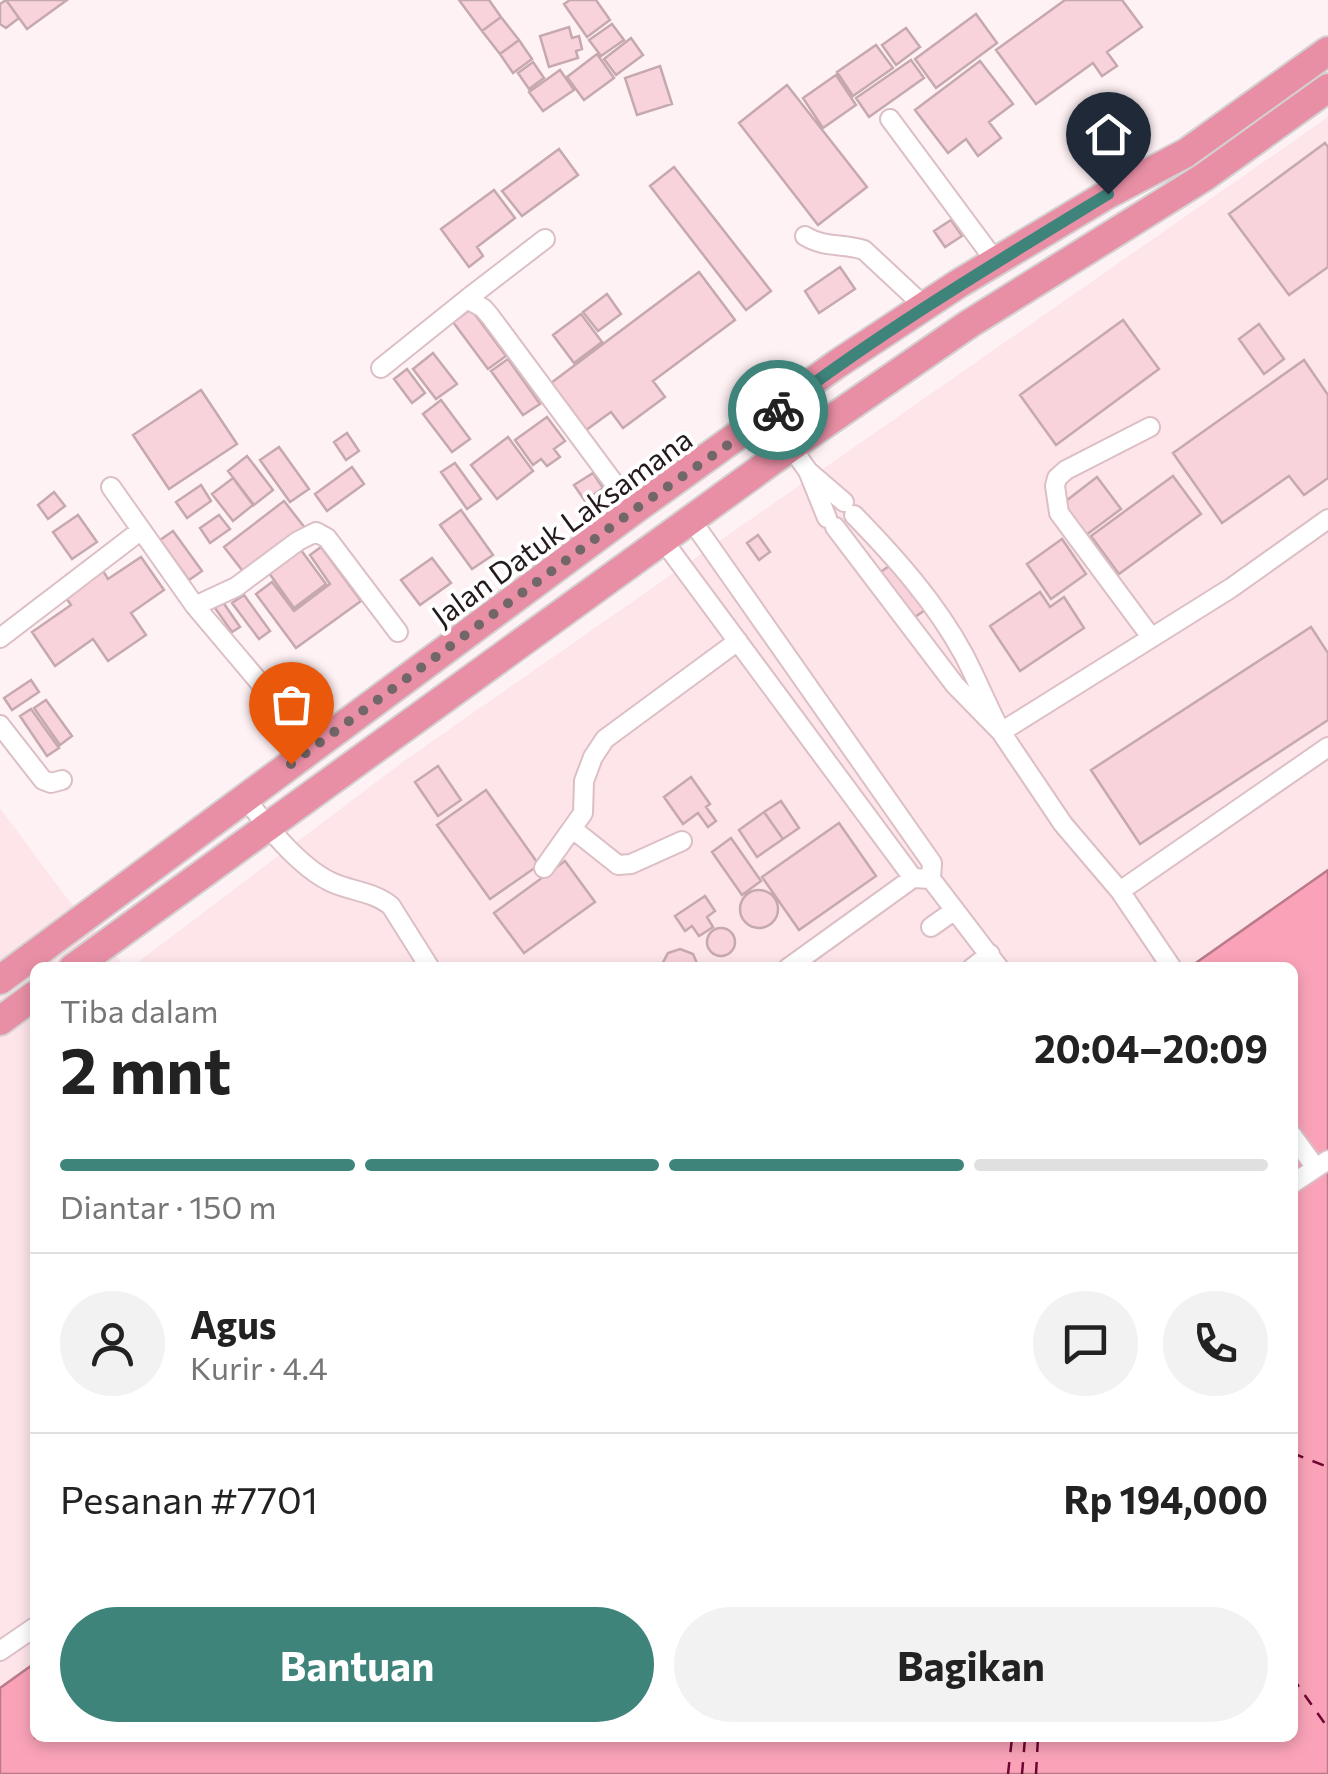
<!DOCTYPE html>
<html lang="id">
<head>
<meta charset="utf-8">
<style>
  :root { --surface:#fff; --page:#f2f2f2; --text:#222; --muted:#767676; --line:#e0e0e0; --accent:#3e847b }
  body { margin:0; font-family:Commissioner,sans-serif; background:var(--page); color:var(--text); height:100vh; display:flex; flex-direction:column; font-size:38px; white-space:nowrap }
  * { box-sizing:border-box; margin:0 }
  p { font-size:32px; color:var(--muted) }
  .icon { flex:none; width:55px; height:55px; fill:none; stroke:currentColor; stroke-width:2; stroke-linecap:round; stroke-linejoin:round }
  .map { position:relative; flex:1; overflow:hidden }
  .side { position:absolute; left:30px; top:962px; width:1268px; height:780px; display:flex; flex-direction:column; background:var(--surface); border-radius:15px; box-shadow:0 5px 15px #0003 }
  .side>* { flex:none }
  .pin { position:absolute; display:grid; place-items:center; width:85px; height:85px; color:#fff; margin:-102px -42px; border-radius:50% 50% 50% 0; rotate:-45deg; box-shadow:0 0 10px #0007 }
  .pin .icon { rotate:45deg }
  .courier { position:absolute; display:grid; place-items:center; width:100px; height:100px; margin:-50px; border:8px solid #3e847b; border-radius:50%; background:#fff; color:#222; box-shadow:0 2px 12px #0007 }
  .head em { font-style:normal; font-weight:700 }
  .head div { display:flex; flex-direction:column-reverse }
  .head { display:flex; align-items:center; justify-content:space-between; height:170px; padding:0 30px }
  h1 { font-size:65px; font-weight:700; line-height:75px }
  .bar { display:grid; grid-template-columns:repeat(4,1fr); gap:15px 10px; align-content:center; height:120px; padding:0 30px }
  .bar i { height:12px; border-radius:8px; background:var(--line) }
  .bar .current { background:var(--accent) }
  .bar p { grid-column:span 4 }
  .line { display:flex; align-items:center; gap:25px; padding:0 30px; border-top:2px solid var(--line) }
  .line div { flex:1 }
  .round { display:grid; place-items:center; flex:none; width:105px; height:105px; border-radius:52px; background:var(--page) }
  .primary-button { display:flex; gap:20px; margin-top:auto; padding:20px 30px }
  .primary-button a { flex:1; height:115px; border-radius:60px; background:var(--accent); color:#fff; font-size:40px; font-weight:700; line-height:115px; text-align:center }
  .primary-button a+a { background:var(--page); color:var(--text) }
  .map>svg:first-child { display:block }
  .built { fill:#fde5e9 }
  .water { fill:#faa3b8; stroke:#ba7a89; stroke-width:2.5 }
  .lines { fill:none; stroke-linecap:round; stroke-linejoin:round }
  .ferry { stroke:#6e0633; stroke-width:2.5; stroke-dasharray:12 10; stroke-linecap:butt }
  .building { fill:#f8d3db; stroke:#c6a9af; stroke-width:2.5 }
  .minor-casing { stroke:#dcbfc5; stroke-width:22 }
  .highway-casing { stroke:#d3d1d2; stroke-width:32 }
  .minor { stroke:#fff; stroke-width:18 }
  .highway { stroke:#e98fa5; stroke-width:28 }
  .done { stroke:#716668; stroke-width:10; stroke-dasharray:0 18 }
  .route { stroke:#3e847b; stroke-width:12 }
  .labels { text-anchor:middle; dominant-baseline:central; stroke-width:8; stroke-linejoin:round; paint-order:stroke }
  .street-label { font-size:30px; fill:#241a1c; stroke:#fff }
</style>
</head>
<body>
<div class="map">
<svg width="1328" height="1774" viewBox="0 0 1328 1774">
  <rect width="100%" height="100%" fill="#fff2f5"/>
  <path class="built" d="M1328 117V870L1190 967 130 968 404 761Z
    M0 808 63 893 125 967 35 968V1663L0 1688Z"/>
  <path class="water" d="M1328 870V1774H0V1688L35 1663V1738H1292V968L1190 967Z"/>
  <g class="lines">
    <path class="ferry" d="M1292 1453 1328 1467
      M1292 1677 1328 1728
      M1008 1774 1012 1738
      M1022 1774 1025 1738
      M1036 1774 1038 1738"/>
  </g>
  <path class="building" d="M6 0 19 18 6 28 0 24V4Z
    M6 0H67L27 29Z
    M459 0H489L501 17 482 31Z
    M570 0H596L610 20 587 37 564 4Z
    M1065 0H1122L1142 27 1107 52 1117 66 1102 76 1093 63 1036 104 996 50Z
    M976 14 997 43 936 88 915 59Z
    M501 17 519 40 500 54 482 31Z
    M612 24 624 40 601 56 589 40Z
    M569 27 572 38 579 36 582 49 576 51 578 58 549 67 540 36Z
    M906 28 920 47 896 65 882 45Z
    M631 38 643 55 616 75 604 59Z
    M519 40 532 59 513 73 500 54Z
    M876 45 893 68 853 96 837 72Z
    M597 54 614 78 584 100 567 77Z
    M911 60 924 78 869 117 856 98Z
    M980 61 1013 104 989 122 1001 138 978 156 966 139 948 153 915 110Z
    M533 62 544 78 529 89 518 73Z
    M660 66 672 104 637 115 625 78Z
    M560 70 574 90 543 111 529 92Z
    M836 75 856 105 823 128 803 98Z
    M787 85 867 187 818 225 739 123Z
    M1325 143 1328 147V267L1289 295 1229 214Z
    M559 149 578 175 522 216 502 191Z
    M674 167 771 291 746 310 650 186Z
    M494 190 515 218 477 247 483 256 469 267 441 229Z
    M951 220 962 236 945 247 934 231Z
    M840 267 855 289 819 313 805 291Z
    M699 272 735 320 653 381 665 397 623 428 611 412 582 433 547 386Z
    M607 294 621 314 598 331 583 312Z
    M471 309 506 356 488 369 453 322Z
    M581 314 602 342 574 363 553 335Z
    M1123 320 1159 369 1056 445 1020 395Z
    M1259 324 1284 359 1264 374 1239 339Z
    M433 353 457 384 436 399 413 369Z
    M508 359 540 404 523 415 491 371Z
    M1304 360 1328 395V478L1304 495 1289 476 1222 523 1173 453Z
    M407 369 425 393 412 403 394 379Z
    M201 390 237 444 169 489 133 435Z
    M441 400 470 439 452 452 423 414Z
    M547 417 565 441 554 449 560 457 547 466 541 459 533 465 515 440Z
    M347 433 359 451 346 460 334 442Z
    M508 437 533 471 497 499 471 465Z
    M279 447 309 489 290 502 260 460Z
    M247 456 273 490 254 505 228 471Z
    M455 463 481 499 467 509 441 472Z
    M352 467 364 484 327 511 315 494Z
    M593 473 603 488 585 501 574 485Z
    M1173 476 1201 514 1119 574 1091 536Z
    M1097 477 1121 509 1086 535 1062 504Z
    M233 478 253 505 233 521 212 494Z
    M201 485 211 501 187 518 176 502Z
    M54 492 65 506 48 519 38 505Z
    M284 501 305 528 245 574 224 547Z
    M461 510 493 555 472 569 440 525Z
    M78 515 97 542 72 559 53 532Z
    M219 515 230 529 210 543 200 528Z
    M173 531 202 571 189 580 160 540Z
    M758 535 770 552 759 560 747 543Z
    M1062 539 1086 574 1051 599 1027 564Z
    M321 547 361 601 296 648 256 594 272 582 294 611 330 584 310 555Z
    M301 550 326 584 294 608 269 573Z
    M141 557 164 590 131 613 146 635 108 661 93 639 55 666 32 632 71 605 62 592 100 566 108 579Z
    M432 558 451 583 420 605 401 580Z
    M895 562 928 608 912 619 879 573Z
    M1040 592 1050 607 1064 597 1084 628 1020 671 990 626Z
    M218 595 240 627 232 632 210 601Z
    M244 595 270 631 259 639 232 603Z
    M1311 627 1328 653V720L1140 844 1091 770Z
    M289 678 301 696 286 707 273 689Z
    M310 679 320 692 307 701 298 687Z
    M31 680 39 692 12 710 4 698Z
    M46 700 72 736 60 745 34 708Z
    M31 709 59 748 47 756 20 716Z
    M438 766 461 800 438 816 415 782Z
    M691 777 710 804 706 807 716 821 708 827 698 813 683 824 664 797Z
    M486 790 539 865 490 899 437 825Z
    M781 801 799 828 783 839 764 812Z
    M764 812 783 839 757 857 739 830Z
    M839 823 876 876 799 930 762 877Z
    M731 838 761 881 742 895 712 852Z
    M565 861 595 902 524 953 494 913Z
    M740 909a19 19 0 1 1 38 0a19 19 0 1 1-38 0Z
    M705 896 715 911 707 917 713 927 699 936 692 926 685 931 675 916Z
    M707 942a14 14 0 1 1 28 0a14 14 0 1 1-28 0Z
    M680 949 693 954 699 968H660L668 953Z"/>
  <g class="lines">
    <defs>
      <path id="minor" d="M890 119 996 262
        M805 236C824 248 843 243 864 250L924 306
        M545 239 467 299 483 308 490 316 634 510
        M381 368 467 299
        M769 416 808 471 844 502
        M1150 427 1066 470 1057 478 1055 486 1059 513 1151 637
        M808 471 827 518
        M111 487 195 606 314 747
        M854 515C895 557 936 603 964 655 977 680 988 707 1001 732L1231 588 1328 519
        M690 518 932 863 931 879 999 968
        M835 527 955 685 1001 732 1063 824 1120 891 1328 747
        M662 539 913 878 931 879
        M195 606 236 587 298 541 316 532 327 538 398 632
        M0 638 140 531
        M0 725 43 780 51 783 62 780
        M245 798C266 825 299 867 331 882 350 891 375 892 391 906L430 968
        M574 830 618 865 631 864 682 841
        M544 868 583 813 584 781 593 757 605 739 738 641
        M1120 891 1172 968
        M931 927 955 910
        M788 968 913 878
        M972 968 990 954
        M1292 1135 1316 1168
        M1292 1184 1328 1160
        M0 1651 35 1627"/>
      <path id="highway" d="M73 968 791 447 969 324 1204 177 1328 88
        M0 980 634 510 837 364 958 284 1108 194 1186 153 1328 51
        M0 1021 35 995"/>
    </defs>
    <use href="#minor" class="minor-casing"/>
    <use href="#highway" class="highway-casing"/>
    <use href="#minor" class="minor"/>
    <use href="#highway" class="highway"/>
  </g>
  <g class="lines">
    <path class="done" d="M291 764 634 510 778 410"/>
    <path class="route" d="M778 410C883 330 995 263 1108 194"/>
  </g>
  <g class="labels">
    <g class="street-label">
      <text transform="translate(561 526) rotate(-36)">Jalan Datuk Laksamana</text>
    </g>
  </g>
</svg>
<div class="pin" style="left:291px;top:764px;background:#ea580c"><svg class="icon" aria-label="bag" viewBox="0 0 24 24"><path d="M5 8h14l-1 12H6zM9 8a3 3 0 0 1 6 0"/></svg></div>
<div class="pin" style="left:1108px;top:194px;background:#1f2937"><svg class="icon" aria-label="home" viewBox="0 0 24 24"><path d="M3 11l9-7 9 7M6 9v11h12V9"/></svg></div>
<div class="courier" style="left:778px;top:410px"><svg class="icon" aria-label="bike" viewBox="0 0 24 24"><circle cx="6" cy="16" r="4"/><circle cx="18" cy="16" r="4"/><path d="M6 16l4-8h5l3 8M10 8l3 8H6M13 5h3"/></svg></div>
<section class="side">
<div class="head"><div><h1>2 mnt</h1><p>Tiba dalam</p></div><em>20:04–20:09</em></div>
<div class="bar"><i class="current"></i><i class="current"></i><i class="current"></i><i></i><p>Diantar · 150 m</p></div>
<div class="line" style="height:180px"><a class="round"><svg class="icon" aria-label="person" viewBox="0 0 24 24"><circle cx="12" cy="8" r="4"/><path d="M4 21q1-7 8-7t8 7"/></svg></a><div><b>Agus</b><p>Kurir · 4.4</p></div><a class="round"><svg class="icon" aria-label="chat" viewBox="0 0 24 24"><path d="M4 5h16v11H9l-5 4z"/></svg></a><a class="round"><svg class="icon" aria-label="phone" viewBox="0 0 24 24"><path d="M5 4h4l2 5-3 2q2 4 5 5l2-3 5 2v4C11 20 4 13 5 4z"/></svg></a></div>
<div class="line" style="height:130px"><div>Pesanan #7701</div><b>Rp 194,000</b></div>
<div class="primary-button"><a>Bantuan</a><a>Bagikan</a></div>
</section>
</div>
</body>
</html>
